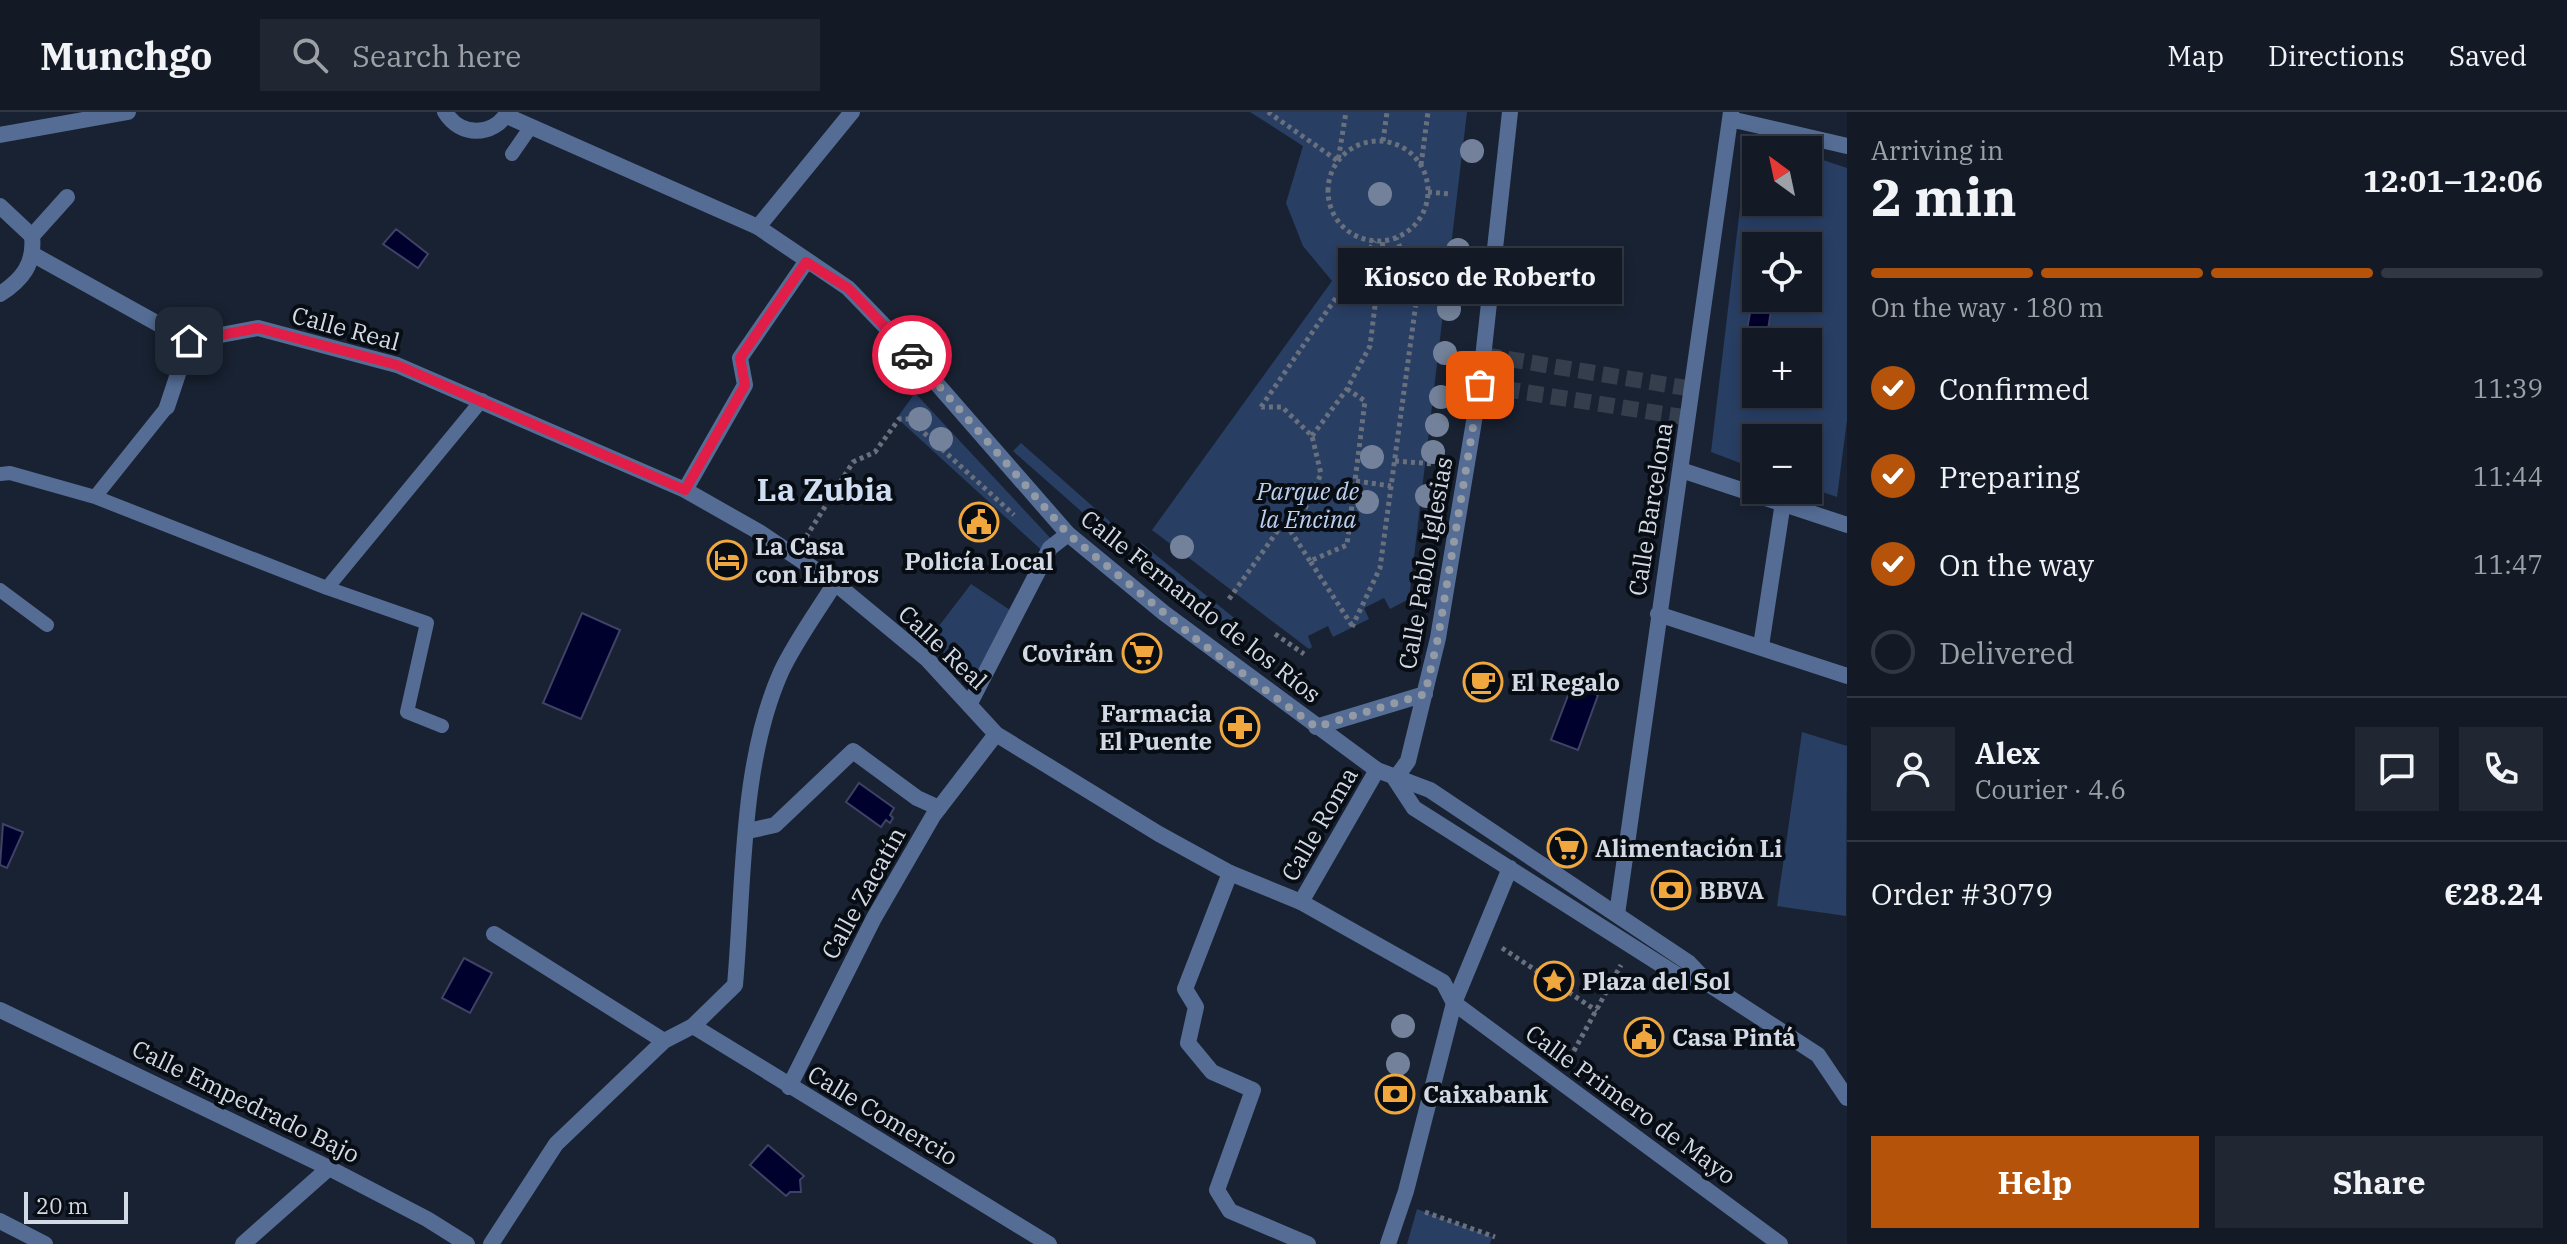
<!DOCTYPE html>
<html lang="en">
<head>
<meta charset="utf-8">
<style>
  :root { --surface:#131a26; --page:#202732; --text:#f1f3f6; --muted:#9da1a7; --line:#323843; --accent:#b45309 }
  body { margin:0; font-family:"IBM Plex Serif",serif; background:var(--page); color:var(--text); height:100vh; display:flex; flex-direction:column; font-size:30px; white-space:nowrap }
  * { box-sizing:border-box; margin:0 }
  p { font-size:26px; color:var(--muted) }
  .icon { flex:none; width:44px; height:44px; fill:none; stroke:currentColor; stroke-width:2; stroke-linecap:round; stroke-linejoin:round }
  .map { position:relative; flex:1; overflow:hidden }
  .details { display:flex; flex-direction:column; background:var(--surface); width:720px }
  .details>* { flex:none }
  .needle { width:52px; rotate:327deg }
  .fabs { position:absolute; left:1742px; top:24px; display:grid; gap:16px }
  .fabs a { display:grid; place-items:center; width:80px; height:80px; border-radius:0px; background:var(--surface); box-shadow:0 4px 12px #0003,0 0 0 2px var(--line); font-size:40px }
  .scale { position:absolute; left:24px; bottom:20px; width:104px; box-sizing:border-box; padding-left:8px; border:4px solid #d3dae5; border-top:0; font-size:22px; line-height:28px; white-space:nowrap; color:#d3dae5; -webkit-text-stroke:6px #080c13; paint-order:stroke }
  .pin { position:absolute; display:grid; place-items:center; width:68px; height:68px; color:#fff; margin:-34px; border-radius:16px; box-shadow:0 4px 12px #0006 }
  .courier { position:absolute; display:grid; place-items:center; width:80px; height:80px; margin:-40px; border:6px solid #e11d48; border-radius:50%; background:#fff; color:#222; box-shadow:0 2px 10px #0007 }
  .bubble { position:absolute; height:56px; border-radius:0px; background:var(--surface); box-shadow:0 4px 12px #0003,0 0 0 2px var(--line); font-size:26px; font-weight:700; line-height:56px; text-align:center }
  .summary em { font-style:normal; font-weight:700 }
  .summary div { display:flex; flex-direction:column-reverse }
  .summary { display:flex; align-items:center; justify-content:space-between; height:136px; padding:0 24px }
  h1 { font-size:52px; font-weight:700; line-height:60px }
  .bar { display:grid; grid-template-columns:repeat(4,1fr); gap:12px 8px; align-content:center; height:96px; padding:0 24px }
  .bar i { height:10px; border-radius:6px; background:var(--line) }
  .bar .selected { background:var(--accent) }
  .bar p { grid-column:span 4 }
  .line { display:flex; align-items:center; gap:20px; padding:0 24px; border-top:2px solid var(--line) }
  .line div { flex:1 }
  .round { display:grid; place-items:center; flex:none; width:84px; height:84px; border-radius:0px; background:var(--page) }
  ol { padding:0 24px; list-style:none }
  li { display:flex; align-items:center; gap:24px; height:88px }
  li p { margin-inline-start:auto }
  li .icon { padding:8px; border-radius:50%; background:var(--accent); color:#fff; stroke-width:4 }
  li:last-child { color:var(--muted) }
  li i { width:44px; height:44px; border:4px solid var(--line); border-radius:50% }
  .cta { display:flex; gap:16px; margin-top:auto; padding:16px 24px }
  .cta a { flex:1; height:92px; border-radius:0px; background:var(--accent); color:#fff; font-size:32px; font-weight:700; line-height:92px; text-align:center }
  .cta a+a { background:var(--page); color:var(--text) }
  header { display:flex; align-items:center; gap:48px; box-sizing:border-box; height:112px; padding:0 40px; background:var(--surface); border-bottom:2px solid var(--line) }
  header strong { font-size:38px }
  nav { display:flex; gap:44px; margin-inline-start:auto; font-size:28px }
  .search { width:560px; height:72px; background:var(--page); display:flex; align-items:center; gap:20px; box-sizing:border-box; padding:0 28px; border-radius:0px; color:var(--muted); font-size:30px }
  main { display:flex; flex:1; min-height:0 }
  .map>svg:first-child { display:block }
  .green { fill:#283e63; fill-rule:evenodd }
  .water { fill:#00012d; stroke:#3f4264; stroke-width:2 }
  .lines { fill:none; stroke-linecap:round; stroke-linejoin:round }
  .pedestrian-tunnel { stroke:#353e4d; stroke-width:16; stroke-dasharray:16 8; stroke-linecap:butt }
  .path { stroke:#68707e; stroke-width:5; stroke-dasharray:4 4; stroke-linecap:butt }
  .service { stroke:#556d95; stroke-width:14 }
  .pedestrian { stroke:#556d95; stroke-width:16 }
  .minor { stroke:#556d95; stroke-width:16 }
  .tertiary { stroke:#556d95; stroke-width:16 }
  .tree { fill:#73829a }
  .done { stroke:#929aa6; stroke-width:8; stroke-dasharray:0 14.4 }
  .route { stroke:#e11d48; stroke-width:10 }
  .labels { text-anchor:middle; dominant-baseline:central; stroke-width:8; stroke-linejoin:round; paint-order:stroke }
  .street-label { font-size:24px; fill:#d3dae5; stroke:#080c13 }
  .park-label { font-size:24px; font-style:italic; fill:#bcd0f0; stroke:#080c13 }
  .poi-label { font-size:24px; font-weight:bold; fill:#d3dae5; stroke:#080c13; text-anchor:start }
  .district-label { font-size:32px; font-weight:bold; fill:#d0def4; stroke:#080c13 }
</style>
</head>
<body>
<header>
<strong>Munchgo</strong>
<div class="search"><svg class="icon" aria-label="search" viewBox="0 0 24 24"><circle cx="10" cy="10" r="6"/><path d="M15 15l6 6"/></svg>Search here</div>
<nav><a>Map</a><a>Directions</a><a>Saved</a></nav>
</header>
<main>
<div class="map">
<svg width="1847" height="1132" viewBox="0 0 1847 1132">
  <rect width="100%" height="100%" fill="#192232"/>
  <path class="green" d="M1250 0H1467L1409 487 1390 497 1384 486 1364 496 1369 507 1333 525 1328 514 1308 524 1312 535 1309 537 1152 418 1332 169 1303 134 1286 91 1303 34Z
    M1753 28 1792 38H1756V90H1808V43L1847 56V308L1837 385 1808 375V326H1756V357L1711 340 1747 37ZM1756 134H1808V186H1756ZM1756 230H1808V282H1756Z
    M915 281 1055 431 1048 444 897 306Z
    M1021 331 1116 415 1108 423 1013 339Z
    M1141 431 1238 509 1230 519 1133 440Z
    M971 472 1016 502 976 571 929 527Z
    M1802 620 1847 634 1846 804 1777 794Z
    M1417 1097 1492 1125 1490 1132H1407Z"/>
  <path class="water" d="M396 117 428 142 418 156 383 132Z
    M1756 168V186H1773L1766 230H1756V236L1744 234Z
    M582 501 620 518 581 607 543 591Z
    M1572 573 1598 583 1578 638 1551 628Z
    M859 671 894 696 890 703 893 706 890 711 886 708 881 715 846 690Z
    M3 712 23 720 7 756 0 753Z
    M464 846 492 861 470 901 442 886Z
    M768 1033 804 1064 800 1068 801 1080H790L786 1084 750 1053Z"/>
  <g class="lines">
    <path class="pedestrian-tunnel" d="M1484 243 1693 277
      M1480 273 1689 306"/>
    <path class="path" d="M1268 0 1338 49 1346 0
      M1383 29 1387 0
      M1328 79a50 50 0 1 1 100 0a50 50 0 1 1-100 0Z
      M1421 53 1428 0
      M1428 80 1451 82
      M1347 277 1365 289 1347 433 1310 449 1353 515
      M1261 295 1375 129
      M1312 324 1347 277 1370 234 1383 129
      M1395 349 1435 352
      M1356 369 1391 374
      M1286 412 1310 449
      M806 425 853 350 875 340 899 307H909L1014 403
      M1229 487 1279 417 1302 403 1321 362 1312 324 1282 295H1261
      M1352 515 1380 456 1418 176 1396 126
      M1275 522 1304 542
      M1502 836 1597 899
      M1570 946 1621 853
      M1425 1100 1495 1125"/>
    <path class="service" d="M512 42 530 16
      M0 362 10 361 95 385 327 476 482 288
      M95 385 167 295
      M327 476 427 511 407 600 442 614
      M0 478 47 513"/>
    <path class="pedestrian" d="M32 124 67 85
      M1761 534 1783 390
      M970 591 1050 436 1068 422
      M748 719 775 713 853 639 917 686 939 696
      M1230 761 1185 877 1196 895 1188 931 1212 960 1253 978 1217 1078 1230 1099 1308 1132
      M1301 790 1377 658"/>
    <path class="minor" d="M1730 7 1847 34
      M758 115 852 0
      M34 143 189 229 258 216 397 253 685 378 759 420 835 471 927 547 996 622 1159 722 1230 761 1301 790 1443 870 1454 891 1780 1132
      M167 295 189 229
      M1681 358 1847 413
      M685 378 745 273 740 246 806 150
      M1658 502 1847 564
      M1617 802 1731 0
      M494 822 664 929
      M0 898 329 1056 427 1107 467 1132
      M693 914 1049 1132
      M789 975 874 806 933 704 996 622
      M0 1109 45 1132
      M243 1132 329 1056
      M491 1132 556 1032 664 929 693 914 735 873C744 773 740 652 781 560 795 530 817 500 835 471"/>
    <path class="tertiary" d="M445 0C460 25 493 25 508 0
      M507 4 758 115 848 176 903 233 1068 422 1164 501 1377 658 1430 678 1689 851 1710 873 1818 943 1847 986
      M0 23 128 0
      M0 94 32 124C35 152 22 168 0 182
      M1316 615 1425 582
      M1395 667 1408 649 1438 526 1480 273 1510 0
      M1395 667 1414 696 1679 864 1708 872
      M1388 1132 1406 1079 1454 891 1510 756"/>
  </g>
  <g class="tree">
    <circle cx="1472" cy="39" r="12"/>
    <circle cx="1380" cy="82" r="12"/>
    <circle cx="1458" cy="138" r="12"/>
    <circle cx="1449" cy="197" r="12"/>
    <circle cx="1445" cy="241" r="12"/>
    <circle cx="1441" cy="285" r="12"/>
    <circle cx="920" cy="307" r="12"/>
    <circle cx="1437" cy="313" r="12"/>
    <circle cx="941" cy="327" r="12"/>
    <circle cx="1433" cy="340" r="12"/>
    <circle cx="1372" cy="345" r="12"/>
    <circle cx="1427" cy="384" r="12"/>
    <circle cx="1367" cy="390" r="12"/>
    <circle cx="1182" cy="435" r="12"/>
    <circle cx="1403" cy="914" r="12"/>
    <circle cx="1398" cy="952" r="12"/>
  </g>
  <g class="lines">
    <path class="done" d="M912 243 1068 422 1201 531 1316 615 1425 582 1438 526 1480 273"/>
    <path class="route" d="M189 229 258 216 397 253 685 378 745 273 740 246 806 150 848 176 912 243"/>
  </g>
  <defs>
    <symbol id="civic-ring" viewBox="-11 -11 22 22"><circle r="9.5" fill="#080c13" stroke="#efa73e" stroke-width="1.5"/><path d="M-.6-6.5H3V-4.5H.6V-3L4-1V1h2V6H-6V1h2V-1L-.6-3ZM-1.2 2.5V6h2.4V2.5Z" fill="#efa73e"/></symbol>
    <symbol id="hotel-ring" viewBox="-11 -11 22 22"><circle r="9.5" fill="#080c13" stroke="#efa73e" stroke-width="1.5"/><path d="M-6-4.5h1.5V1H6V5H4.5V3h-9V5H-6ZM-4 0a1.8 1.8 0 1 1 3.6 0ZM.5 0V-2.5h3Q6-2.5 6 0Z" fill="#efa73e"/></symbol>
    <symbol id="supermarket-ring" viewBox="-11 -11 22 22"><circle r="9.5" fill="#080c13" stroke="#efa73e" stroke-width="1.5"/><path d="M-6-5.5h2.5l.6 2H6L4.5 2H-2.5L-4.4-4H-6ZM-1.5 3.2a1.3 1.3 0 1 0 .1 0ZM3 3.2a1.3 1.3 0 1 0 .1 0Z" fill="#efa73e"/></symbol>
    <symbol id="cafe-ring" viewBox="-11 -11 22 22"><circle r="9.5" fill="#080c13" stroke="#efa73e" stroke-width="1.5"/><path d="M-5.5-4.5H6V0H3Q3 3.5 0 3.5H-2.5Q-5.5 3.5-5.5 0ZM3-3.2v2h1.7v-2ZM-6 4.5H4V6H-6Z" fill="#efa73e"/></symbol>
    <symbol id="pharmacy-ring" viewBox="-11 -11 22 22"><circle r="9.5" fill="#080c13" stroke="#efa73e" stroke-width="1.5"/><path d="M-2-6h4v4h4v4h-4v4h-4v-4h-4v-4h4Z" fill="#efa73e"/></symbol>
    <symbol id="bank-ring" viewBox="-11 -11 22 22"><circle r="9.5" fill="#080c13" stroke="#efa73e" stroke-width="1.5"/><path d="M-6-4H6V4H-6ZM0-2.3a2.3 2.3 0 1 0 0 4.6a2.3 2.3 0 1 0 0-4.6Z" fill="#efa73e"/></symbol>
    <symbol id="sight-ring" viewBox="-11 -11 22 22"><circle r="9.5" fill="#080c13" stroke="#efa73e" stroke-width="1.5"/><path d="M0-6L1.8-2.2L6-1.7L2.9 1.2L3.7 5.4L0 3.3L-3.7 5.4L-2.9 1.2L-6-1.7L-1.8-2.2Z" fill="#efa73e"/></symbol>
  </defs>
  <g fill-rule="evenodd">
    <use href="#civic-ring" x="957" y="388" width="44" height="44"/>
    <use href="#hotel-ring" x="705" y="426" width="44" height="44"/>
    <use href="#supermarket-ring" x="1120" y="519" width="44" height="44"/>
    <use href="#cafe-ring" x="1461" y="548" width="44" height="44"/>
    <use href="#pharmacy-ring" x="1218" y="593" width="44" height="44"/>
    <use href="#supermarket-ring" x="1545" y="714" width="44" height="44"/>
    <use href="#bank-ring" x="1649" y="756" width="44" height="44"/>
    <use href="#sight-ring" x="1532" y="847" width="44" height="44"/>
    <use href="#civic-ring" x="1622" y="903" width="44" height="44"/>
    <use href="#bank-ring" x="1373" y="960" width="44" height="44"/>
  </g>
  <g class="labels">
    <g class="street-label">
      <text transform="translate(346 216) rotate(15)">Calle Real</text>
      <text transform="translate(1650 397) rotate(-81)">Calle Barcelona</text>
      <text transform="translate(1425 451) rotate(-80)">Calle Pablo Iglesias</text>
      <text transform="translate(1201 494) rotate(38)">Calle Fernando de los Ríos</text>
      <text transform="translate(943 535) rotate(43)">Calle Real</text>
      <text transform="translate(1319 712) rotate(-60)">Calle Roma</text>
      <text transform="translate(863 781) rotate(-61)">Calle Zacatín</text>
      <text transform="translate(246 989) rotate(26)">Calle Empedrado Bajo</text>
      <text transform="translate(1631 992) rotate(36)">Calle Primero de Mayo</text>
      <text transform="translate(883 1003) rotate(31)">Calle Comercio</text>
    </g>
    <g class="park-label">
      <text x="1308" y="379">Parque de<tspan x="1308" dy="28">la Encina</tspan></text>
    </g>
    <g class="poi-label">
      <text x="755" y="434">La Casa<tspan x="755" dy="28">con Libros</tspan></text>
      <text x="979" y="449" text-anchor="middle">Policía Local</text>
      <text x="1114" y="541" text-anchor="end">Covirán</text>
      <text x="1511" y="570">El Regalo</text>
      <text x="1212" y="601" text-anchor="end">Farmacia<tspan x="1212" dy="28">El Puente</tspan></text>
      <text x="1595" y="736">Alimentación Li</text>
      <text x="1699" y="778">BBVA</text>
      <text x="1582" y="869">Plaza del Sol</text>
      <text x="1672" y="925">Casa Pintá</text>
      <text x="1423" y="982">Caixabank</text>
    </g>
    <g class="district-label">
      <text x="825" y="377">La Zubia</text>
    </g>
  </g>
</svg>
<div class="fabs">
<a><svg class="needle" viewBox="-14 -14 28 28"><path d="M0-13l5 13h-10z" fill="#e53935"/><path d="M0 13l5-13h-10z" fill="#9da1a7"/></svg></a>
<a><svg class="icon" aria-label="locate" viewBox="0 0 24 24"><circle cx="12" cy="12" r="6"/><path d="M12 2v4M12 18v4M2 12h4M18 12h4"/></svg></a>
<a>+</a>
<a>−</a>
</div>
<div class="scale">20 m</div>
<div class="pin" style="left:1480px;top:273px;background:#ea580c"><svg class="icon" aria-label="bag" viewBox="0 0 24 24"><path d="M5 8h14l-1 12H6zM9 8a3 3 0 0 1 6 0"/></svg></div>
<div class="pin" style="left:189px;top:229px;background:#1f2937"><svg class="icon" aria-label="home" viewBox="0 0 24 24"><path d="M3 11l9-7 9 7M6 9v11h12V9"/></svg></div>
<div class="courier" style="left:912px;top:243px"><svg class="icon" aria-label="car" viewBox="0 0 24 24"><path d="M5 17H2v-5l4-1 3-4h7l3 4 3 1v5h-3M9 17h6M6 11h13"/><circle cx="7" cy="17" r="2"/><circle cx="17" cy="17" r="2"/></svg></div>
<div class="bubble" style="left:1338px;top:136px;width:284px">Kiosco de Roberto</div>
</div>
<section class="details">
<div class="summary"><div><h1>2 min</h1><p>Arriving in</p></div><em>12:01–12:06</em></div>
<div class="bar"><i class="selected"></i><i class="selected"></i><i class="selected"></i><i></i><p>On the way · 180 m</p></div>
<ol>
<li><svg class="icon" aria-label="check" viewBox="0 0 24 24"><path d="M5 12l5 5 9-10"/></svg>Confirmed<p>11:39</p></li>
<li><svg class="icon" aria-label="check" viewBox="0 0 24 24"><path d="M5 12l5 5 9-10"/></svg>Preparing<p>11:44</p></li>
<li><svg class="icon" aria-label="check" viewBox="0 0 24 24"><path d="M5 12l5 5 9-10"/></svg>On the way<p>11:47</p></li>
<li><i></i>Delivered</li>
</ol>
<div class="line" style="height:144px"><a class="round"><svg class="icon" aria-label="person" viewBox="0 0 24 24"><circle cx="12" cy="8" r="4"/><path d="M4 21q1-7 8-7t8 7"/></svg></a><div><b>Alex</b><p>Courier · 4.6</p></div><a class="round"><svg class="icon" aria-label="chat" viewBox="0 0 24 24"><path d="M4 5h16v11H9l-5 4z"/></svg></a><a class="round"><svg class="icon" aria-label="phone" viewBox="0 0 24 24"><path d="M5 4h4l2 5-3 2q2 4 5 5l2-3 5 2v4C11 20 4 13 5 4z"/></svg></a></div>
<div class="line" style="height:104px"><div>Order #3079</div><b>€28.24</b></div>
<div class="cta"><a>Help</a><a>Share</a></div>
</section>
</main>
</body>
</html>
